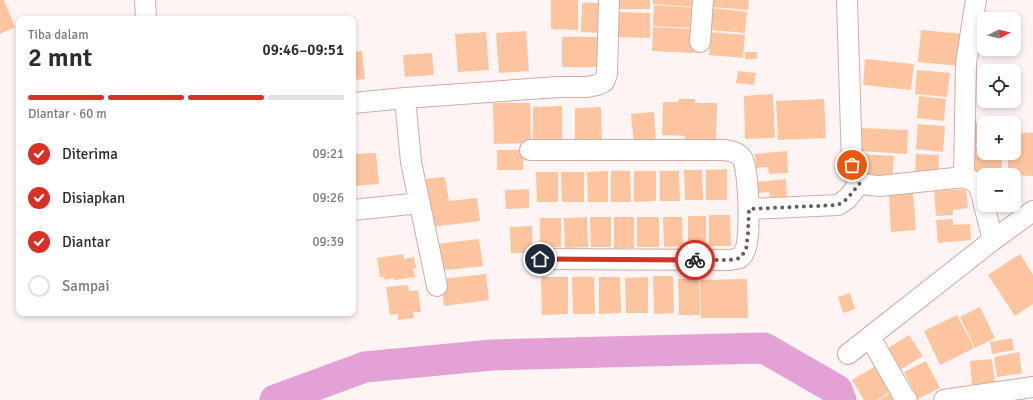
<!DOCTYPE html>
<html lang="id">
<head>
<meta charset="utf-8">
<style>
  :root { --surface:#fff; --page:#f2f2f3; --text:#2b2b33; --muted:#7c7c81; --line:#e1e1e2; --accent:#d93025 }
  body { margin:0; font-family:Signika,sans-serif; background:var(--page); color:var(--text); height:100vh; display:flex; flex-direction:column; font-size:15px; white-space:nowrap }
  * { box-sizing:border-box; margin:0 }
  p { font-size:13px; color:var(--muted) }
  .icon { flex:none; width:22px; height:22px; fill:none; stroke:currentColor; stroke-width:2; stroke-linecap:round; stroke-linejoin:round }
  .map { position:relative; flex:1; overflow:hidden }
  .details { position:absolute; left:16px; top:16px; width:340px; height:300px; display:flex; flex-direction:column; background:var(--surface); border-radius:8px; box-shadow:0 2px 6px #0003 }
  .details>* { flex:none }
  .needle { width:26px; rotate:83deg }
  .buttons { position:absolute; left:977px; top:12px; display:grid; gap:8px }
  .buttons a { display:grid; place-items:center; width:44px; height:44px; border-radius:8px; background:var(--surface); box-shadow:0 2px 6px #0003; font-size:20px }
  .pin { position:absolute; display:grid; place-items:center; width:34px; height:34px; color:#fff; margin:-17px; border:2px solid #fff; border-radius:50%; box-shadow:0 1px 4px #0007 }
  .courier { position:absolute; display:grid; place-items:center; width:40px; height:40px; margin:-20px; border:3px solid #d93025; border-radius:50%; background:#fff; color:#222; box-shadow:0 1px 5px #0007 }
  .summary em { font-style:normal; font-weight:600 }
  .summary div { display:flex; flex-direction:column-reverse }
  .summary { display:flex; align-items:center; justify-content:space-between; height:68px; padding:0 12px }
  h1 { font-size:26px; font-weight:600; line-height:30px }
  .bar { display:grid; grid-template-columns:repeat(4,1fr); gap:6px 4px; align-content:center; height:48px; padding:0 12px }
  .bar i { height:5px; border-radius:3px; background:var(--line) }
  .bar .current { background:var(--accent) }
  .bar p { grid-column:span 4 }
  ol { padding:0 12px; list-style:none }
  li { display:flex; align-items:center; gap:12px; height:44px }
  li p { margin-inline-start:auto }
  li .icon { padding:4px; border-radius:50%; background:var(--accent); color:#fff; stroke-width:4 }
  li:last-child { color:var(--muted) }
  li i { width:22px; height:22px; border:2px solid var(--line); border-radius:50% }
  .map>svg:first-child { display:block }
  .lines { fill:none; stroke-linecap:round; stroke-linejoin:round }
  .river { stroke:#e3a1d5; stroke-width:31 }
  .building { fill:#fdc59f }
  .street-casing { stroke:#d3aba4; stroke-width:22 }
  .street { stroke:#fff; stroke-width:20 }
  .done { stroke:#695d5b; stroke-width:4; stroke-dasharray:0 7.2 }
  .route { stroke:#d93025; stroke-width:5 }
</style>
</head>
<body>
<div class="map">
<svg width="1033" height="400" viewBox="0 0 1033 400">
  <rect width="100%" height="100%" fill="#fdf4f3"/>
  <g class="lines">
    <path class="river" d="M275 400 365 367 492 355 764 348 837 390 841 400"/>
  </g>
  <path class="building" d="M0 0H4L15 27 0 34Z
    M551 0H578V30L551 29Z
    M619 0H650V9H619Z
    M653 0H696V7L653 4Z
    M713 0H749L748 10 712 7Z
    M582 3H604V33L581 32Z
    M654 5 697 8 696 28 653 26Z
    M712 8 747 12 745 33 710 30Z
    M618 12 650 13V38L617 37Z
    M653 27 695 29 694 53 652 51Z
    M921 30 964 34 961 66 918 62Z
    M526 31 529 71 499 73 496 33Z
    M486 32 489 70 458 72 455 34Z
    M711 32 745 35 743 58 709 55Z
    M562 37H600V67H562Z
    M362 51 365 79 353 80V52Z
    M745 52H757V59H745Z
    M432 53 434 75 405 77 403 55Z
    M865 59 914 64 911 90 863 85Z
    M917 70 950 73 947 97 915 94Z
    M738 71 756 73 754 85 736 83Z
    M773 94 775 138 745 139 744 96Z
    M919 96 946 99 944 121 917 118Z
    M679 99H695V103H717L716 146H685V136L662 135 663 102H678Z
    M824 99 826 138 778 140 776 101Z
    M493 103H530L531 143 494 144Z
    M562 106V142H533V107Z
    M601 107 602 145H575V108Z
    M654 112 656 143 634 145 631 114Z
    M984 119H996V123H984V144H972V123H983Z
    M918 124 945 126 943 152 916 149Z
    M861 128 908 130 907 154 860 151Z
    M1014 133H1033V176L1008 175V153H1014Z
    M968 146H984V153H1001L1002 172H968Z
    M497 150H523V170H497Z
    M787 151 788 173 769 174 768 167 756 168 755 154Z
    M376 153 379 184 353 186V154Z
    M859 154 894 156 892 180 858 178Z
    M916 154 939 155 938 178 915 177Z
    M727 169V200H706V170Z
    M684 170H702L703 200H685Z
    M608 171V202H588L587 172Z
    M611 171H630L631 202H611Z
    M634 171H656V201L634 202Z
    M660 171H679L680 201H660Z
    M536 172H558V202H537Z
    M561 172H584V202H562Z
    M445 177 449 201 477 198 480 221 431 227 425 179Z
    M786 179 787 200 770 201 769 192 756 193V182Z
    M529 189V208L506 209 505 190Z
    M966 189 968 208 953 210V215L936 216 934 191Z
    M889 193H913L916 230 891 232Z
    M709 215H730L731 246H709Z
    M688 216H706V246H688Z
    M587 217 588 247 565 248 564 218Z
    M590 217H611V247H591Z
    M614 217H634V248H614Z
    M637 217H659V247H637Z
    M663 217H682L683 246 664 247Z
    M540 218H561V247L540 248Z
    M953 219V225L970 224 971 240 938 243 936 220Z
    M532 226 533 253H511L510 227Z
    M479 239 483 266 439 271 436 244Z
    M403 254 404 259 414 257 416 268 413 269 415 277 394 280V278L385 280 384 277H380L377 258Z
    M1020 254 1033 275V304L1015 316 988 275Z
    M486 274 489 300 444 306 441 279Z
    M653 276H673L674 313 654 314Z
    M541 277H568V314L542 315Z
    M572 277H594L595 314H573Z
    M599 277H620L621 313 599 314Z
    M648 277V313H626L625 278Z
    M699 278 700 315H679L678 279Z
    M747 279 748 318H701L700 280Z
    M408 285 409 291 418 290 421 312H413L414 318 398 320V314L390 315 386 287Z
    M850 293 855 309 843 313 838 297Z
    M980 307 995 338 975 348 960 317Z
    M957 315 974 348 940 365 924 331Z
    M909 335 923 356 898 371 885 350Z
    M1012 338 1014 350 992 354 990 342Z
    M1019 352 1022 373 997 377 994 357Z
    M992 359 995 383 972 386 970 361Z
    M926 361 940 388 918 399 904 372Z
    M883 362 897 388 877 400H864L852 380Z
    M892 392 897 400H879Z"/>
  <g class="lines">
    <defs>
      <path id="street" d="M145 0 146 19
        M847 0 852 165C853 168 852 172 854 175 858 186 870 185 880 186L964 177C981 183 980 189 984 204
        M700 42 703 0
        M405 98 411 162 437 286
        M353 103 405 98 558 87H587L597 85 604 82 607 74 609 0
        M530 150H725C731 151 738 152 742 158 749 167 751 239 745 250 744 253 742 256 740 258L730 260 540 259
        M964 177 966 63 976 0
        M984 205 993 240
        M749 209 838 205 847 199 860 183
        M353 210 420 203
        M870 337 903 395 907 400
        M848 354 993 240 1033 211
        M944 400 1033 387"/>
    </defs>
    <use href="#street" class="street-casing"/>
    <use href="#street" class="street"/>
  </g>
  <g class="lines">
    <path class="done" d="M695 260H730L740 258 746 250 748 233 749 209 838 205 847 199 860 183 854 175 852 165"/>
    <path class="route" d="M540 259 695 260"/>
  </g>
</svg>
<div class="buttons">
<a><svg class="needle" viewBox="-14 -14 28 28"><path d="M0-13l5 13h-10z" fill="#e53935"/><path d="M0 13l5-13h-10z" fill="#7c7c81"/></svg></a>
<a><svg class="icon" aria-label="locate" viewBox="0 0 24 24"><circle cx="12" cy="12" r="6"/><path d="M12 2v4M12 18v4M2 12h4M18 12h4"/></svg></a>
<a>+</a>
<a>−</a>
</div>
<div class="pin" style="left:852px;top:165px;background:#ea580c"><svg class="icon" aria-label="bag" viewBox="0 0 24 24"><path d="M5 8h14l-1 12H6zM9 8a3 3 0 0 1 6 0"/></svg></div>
<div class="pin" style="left:540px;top:259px;background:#1f2937"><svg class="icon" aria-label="home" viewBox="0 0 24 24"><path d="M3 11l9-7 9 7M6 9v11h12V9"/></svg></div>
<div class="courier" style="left:695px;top:260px"><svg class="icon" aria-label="bike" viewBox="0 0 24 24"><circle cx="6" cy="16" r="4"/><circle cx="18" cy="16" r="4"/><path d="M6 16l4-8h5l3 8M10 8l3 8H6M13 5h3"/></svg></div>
<section class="details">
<div class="summary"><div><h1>2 mnt</h1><p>Tiba dalam</p></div><em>09:46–09:51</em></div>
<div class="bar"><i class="current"></i><i class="current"></i><i class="current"></i><i></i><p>Diantar · 60 m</p></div>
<ol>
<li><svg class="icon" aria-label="check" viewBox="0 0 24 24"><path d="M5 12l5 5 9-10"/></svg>Diterima<p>09:21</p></li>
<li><svg class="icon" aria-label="check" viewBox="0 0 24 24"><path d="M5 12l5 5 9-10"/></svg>Disiapkan<p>09:26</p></li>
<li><svg class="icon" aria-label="check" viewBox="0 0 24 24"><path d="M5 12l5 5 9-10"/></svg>Diantar<p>09:39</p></li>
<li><i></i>Sampai</li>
</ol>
</section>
</div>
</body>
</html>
